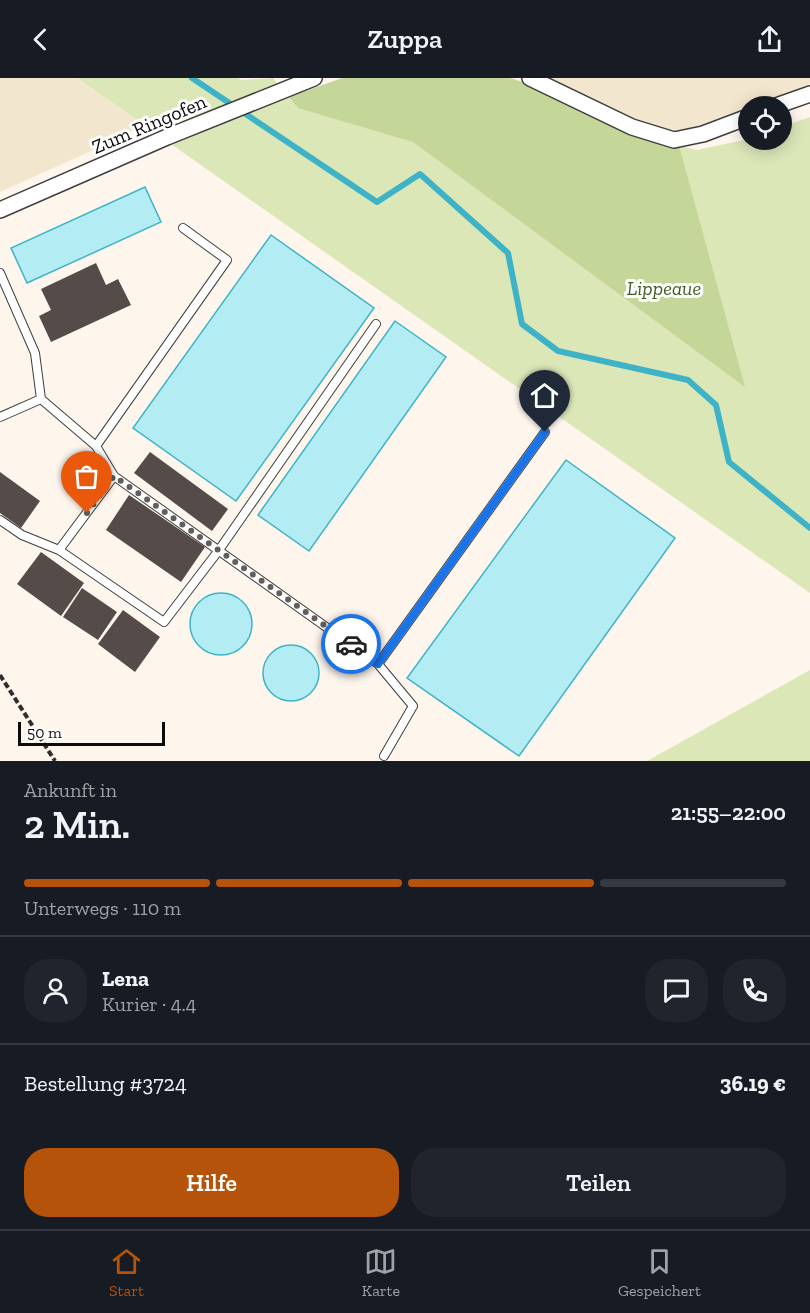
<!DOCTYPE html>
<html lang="de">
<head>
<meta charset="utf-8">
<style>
  :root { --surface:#171b24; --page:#20242c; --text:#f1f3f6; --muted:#9ea1a6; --line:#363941; --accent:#b45309 }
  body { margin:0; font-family:"Zilla Slab",serif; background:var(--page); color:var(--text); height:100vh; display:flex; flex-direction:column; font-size:22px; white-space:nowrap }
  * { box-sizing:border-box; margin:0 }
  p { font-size:20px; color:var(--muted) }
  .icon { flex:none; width:33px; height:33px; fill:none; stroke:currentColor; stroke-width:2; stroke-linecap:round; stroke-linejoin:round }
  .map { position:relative; height:683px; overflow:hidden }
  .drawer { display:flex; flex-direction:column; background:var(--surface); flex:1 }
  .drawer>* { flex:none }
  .fabs { position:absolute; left:738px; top:18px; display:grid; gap:12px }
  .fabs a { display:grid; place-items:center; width:54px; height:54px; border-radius:50%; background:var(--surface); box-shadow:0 3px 15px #0003; font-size:30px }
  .scale { position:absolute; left:18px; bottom:15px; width:147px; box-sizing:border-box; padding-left:6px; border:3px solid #0c0c0c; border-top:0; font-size:16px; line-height:21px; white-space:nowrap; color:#0c0c0c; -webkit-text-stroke:4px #fff; paint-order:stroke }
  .pin { position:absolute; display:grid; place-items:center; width:51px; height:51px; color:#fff; margin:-62px -26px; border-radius:50% 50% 50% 0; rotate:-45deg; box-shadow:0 0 6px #0007 }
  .pin .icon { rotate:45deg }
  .courier { position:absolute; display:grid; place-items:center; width:60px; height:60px; margin:-30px; border:4px solid #1a73e8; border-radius:50%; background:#fff; color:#222; box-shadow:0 2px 8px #0007 }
  .overview em { font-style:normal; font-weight:600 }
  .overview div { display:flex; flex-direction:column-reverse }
  .overview { display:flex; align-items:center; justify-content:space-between; height:102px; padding:0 24px }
  h1 { font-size:39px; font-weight:600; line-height:45px }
  .bar { display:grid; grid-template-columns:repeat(4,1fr); gap:9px 6px; align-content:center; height:72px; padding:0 24px }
  .bar i { height:8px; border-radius:4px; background:var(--line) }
  .bar .active { background:var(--accent) }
  .bar p { grid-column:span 4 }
  .line { display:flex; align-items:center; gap:15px; padding:0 24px; border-top:2px solid var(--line) }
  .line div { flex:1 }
  .round { display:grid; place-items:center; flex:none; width:63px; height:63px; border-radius:24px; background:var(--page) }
  .action { display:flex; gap:12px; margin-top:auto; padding:12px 24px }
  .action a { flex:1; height:69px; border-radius:24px; background:var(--accent); color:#fff; font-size:24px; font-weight:600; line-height:69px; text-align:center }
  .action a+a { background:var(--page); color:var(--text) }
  header { display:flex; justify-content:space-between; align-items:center; height:78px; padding:0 24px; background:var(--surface); font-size:27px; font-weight:600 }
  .tab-bar { display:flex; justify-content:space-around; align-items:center; height:84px; border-top:2px solid var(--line); background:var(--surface); font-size:16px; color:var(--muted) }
  .tab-bar a { display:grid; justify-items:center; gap:3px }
  .tab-bar .active { color:var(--accent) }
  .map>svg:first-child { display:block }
  .farmland { fill:#f3e6ce }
  .green { fill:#dce7b8 }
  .forest { fill:#c4d798 }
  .water { fill:#b4ecf3; stroke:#3eb3c7; stroke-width:1.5 }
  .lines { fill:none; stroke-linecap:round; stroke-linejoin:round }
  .stream { stroke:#3eb3c7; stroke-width:6 }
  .building { fill:#554b49 }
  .lane-casing { stroke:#3f3f3f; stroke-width:10 }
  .street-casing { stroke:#3f3f3f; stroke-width:18 }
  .path { stroke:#2e2e2e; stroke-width:4; stroke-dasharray:6 3; stroke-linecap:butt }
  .lane { stroke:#fff; stroke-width:8 }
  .street { stroke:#fff; stroke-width:15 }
  .done { stroke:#615e5b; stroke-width:6; stroke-dasharray:0 10.8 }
  .route { stroke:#1a73e8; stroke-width:8 }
  .labels { text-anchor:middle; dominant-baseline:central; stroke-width:6; stroke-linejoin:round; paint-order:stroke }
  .street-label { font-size:20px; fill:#0c0c0c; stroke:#fff }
  .park-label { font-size:20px; font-style:italic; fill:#3e6120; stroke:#fff }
</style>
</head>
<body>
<header><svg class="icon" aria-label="back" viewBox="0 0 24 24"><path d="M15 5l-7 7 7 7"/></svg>Zuppa<svg class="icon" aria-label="share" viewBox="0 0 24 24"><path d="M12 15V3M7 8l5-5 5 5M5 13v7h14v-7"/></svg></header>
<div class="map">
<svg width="810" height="683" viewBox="0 0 810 683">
  <rect width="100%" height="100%" fill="#fef6ed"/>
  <path class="farmland" d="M0 0H77L139 44 129 56 0 114Z
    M543 0H810V6L690 51 671 52 643 47Z"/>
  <path class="green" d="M77 0H238L241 2 273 0 292 23 615 52 697 72 748 61 782 62V49L810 39V515Z
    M810 592V683H647Z"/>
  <path class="forest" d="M342 0H510L539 9 614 49 641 61 678 64 745 309 413 64 298 30 289 19Z"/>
  <path class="water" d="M145 109 161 144 27 205 11 170Z
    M271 157 374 230 236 423 133 350Z
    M395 243 446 279 309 473 258 437Z
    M566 382 675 460 519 678 407 600Z
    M190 546a31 31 0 1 1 62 0a31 31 0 1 1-62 0Z
    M263 595a28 28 0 1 1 56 0a28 28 0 1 1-56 0Z"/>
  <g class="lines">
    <path class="stream" d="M192 0 377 124 420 96 508 175 522 246 558 273 688 302 716 327 729 384 810 450"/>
  </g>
  <path class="building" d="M96 185 106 207 118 201 131 227 51 264 39 238 51 232 41 211Z
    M150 374 228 431 212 453 134 395Z
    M0 394 40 423 21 450 0 435Z
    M129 417 205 469 181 504 106 452Z
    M41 474 84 505 61 538 17 506Z
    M82 510 117 534 98 562 63 539Z
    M123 532 160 559 135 594 98 566Z"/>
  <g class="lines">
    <defs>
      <path id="lane" d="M0 195 35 275 41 321 96 368 114 398 378 586 413 628 384 678
        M0 339 41 321
        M96 368 227 182 183 150
        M114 398 59 472 164 544 219 472 376 246
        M0 442 22 457 59 472
        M378 586 545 354"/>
      <path id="street" d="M530 0 632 49 674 62 703 56 748 39
        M776 28 810 16
        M0 132 167 59 314 0"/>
    </defs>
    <use href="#lane" class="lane-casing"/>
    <use href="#street" class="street-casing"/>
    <path class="path" d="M0 597 55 683"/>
    <use href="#lane" class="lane"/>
    <use href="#street" class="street"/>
  </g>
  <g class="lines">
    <path class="done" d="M87 435 114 398 351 566"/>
    <path class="route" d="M351 566 378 586 545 354"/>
  </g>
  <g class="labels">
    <g class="street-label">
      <text transform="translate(149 46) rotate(-23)">Zum Ringofen</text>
    </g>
    <g class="park-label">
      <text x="664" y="210">Lippeaue</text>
    </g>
  </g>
</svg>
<div class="fabs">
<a><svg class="icon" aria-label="locate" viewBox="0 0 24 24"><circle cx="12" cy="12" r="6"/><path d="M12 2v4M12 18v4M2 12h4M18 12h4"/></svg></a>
</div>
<div class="scale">50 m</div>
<div class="pin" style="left:87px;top:435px;background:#ea580c"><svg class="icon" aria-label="bag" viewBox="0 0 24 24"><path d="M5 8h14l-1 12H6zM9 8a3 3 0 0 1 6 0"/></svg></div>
<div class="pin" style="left:545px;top:354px;background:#1f2937"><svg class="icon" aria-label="home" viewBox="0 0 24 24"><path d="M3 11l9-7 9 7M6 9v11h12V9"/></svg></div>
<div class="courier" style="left:351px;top:566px"><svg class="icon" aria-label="car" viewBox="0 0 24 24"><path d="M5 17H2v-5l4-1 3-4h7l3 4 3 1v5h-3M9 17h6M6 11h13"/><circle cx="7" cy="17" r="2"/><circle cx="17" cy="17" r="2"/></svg></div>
</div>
<section class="drawer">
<div class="overview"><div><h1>2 Min.</h1><p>Ankunft in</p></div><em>21:55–22:00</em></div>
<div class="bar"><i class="active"></i><i class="active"></i><i class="active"></i><i></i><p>Unterwegs · 110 m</p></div>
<div class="line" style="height:108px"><a class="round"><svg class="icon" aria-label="person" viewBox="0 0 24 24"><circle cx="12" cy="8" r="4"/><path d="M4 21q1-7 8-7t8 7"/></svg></a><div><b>Lena</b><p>Kurier · 4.4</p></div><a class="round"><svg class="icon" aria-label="chat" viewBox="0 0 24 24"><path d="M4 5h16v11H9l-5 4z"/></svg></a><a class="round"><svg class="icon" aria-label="phone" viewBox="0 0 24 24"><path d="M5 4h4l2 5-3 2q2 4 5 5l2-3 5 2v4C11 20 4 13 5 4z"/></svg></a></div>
<div class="line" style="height:78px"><div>Bestellung #3724</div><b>36.19 €</b></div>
<div class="action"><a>Hilfe</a><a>Teilen</a></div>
</section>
<nav class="tab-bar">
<a class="active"><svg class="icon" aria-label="home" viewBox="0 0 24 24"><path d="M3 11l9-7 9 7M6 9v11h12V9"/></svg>Start</a>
<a><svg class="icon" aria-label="map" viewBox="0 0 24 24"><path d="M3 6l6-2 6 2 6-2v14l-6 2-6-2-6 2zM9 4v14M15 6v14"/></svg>Karte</a>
<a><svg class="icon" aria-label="saved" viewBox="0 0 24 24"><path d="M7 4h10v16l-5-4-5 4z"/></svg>Gespeichert</a>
</nav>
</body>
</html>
